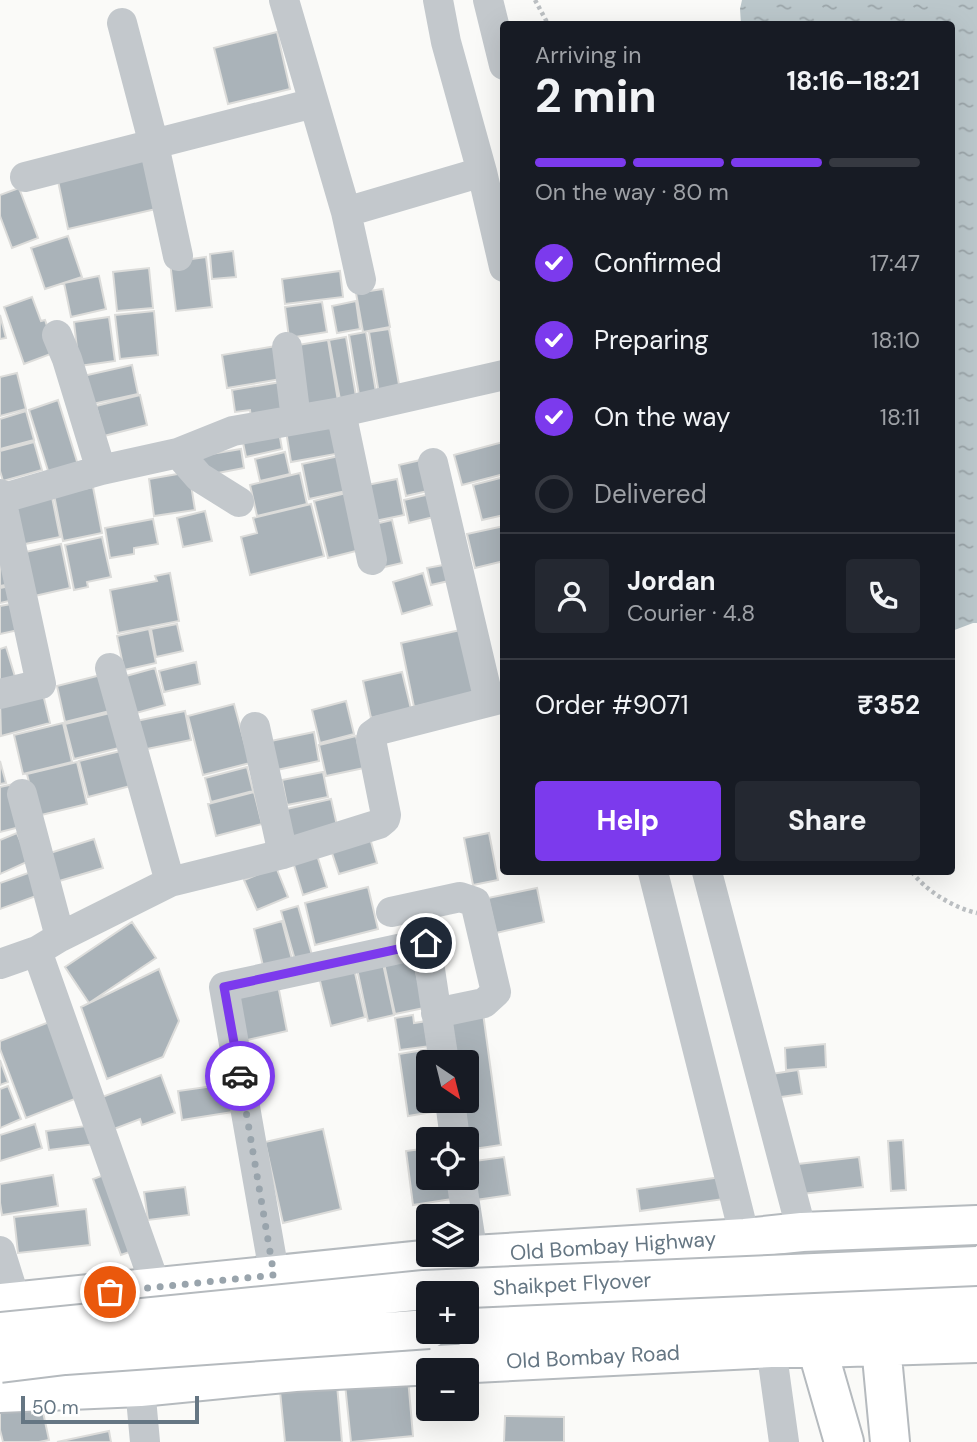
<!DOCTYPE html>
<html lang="en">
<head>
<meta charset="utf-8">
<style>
  :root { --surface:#171b24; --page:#242831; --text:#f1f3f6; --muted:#9ea1a6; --line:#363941; --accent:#7c3aed }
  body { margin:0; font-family:"DM Sans",sans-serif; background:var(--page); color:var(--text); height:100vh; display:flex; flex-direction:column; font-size:26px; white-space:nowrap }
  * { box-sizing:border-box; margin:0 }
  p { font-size:23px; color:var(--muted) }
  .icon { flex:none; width:38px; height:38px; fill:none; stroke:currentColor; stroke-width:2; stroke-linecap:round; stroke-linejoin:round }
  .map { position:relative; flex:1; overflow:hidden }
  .side { position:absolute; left:500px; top:21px; width:455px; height:854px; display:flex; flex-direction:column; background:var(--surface); border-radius:7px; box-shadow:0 7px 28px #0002 }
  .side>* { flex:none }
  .needle { width:46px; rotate:145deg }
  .fabs { position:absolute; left:416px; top:1050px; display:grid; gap:14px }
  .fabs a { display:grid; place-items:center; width:63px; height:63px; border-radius:7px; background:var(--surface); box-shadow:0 7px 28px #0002; font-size:35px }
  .scale { position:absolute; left:21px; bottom:18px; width:178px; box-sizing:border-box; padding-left:7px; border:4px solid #657683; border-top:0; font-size:19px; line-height:24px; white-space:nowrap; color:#657683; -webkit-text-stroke:5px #fff; paint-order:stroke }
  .pin { position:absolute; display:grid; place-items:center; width:60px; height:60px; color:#fff; margin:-30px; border:4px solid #fff; border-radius:50%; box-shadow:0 2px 7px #0007 }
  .courier { position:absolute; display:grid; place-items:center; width:70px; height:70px; margin:-35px; border:5px solid #7c3aed; border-radius:50%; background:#fff; color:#222; box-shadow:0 2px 9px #0007 }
  .headline em { font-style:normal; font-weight:700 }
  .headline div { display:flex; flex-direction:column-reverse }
  .headline { display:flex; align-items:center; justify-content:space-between; height:119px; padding:0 35px }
  h1 { font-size:46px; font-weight:700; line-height:52px }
  .bar { display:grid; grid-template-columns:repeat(4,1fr); gap:10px 7px; align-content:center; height:84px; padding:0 35px }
  .bar i { height:9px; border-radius:5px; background:var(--line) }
  .bar .current { background:var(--accent) }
  .bar p { grid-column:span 4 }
  .line { display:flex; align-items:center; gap:18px; padding:0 35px; border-top:2px solid var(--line) }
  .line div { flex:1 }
  .round { display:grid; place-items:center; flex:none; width:74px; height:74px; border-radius:7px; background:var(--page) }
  ol { padding:0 35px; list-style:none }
  li { display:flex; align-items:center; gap:21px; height:77px }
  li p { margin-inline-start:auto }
  li .icon { padding:7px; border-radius:50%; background:var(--accent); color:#fff; stroke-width:4 }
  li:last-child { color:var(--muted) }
  li i { width:38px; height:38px; border:4px solid var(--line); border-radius:50% }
  .primary-button { display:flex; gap:14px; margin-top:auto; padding:14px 35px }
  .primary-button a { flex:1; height:80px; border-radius:7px; background:var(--accent); color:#fff; font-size:28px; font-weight:700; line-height:80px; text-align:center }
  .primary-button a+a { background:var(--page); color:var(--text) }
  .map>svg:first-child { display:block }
  .water { fill:url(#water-ripples) }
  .building { fill:#aab3b9; stroke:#dcdcda; stroke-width:2 }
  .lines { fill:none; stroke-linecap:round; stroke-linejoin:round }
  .major-casing { stroke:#b5babe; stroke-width:42 }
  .path { stroke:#bbbfc2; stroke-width:4.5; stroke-dasharray:3.5 3.5; stroke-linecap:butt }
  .minor { stroke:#c3c8cc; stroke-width:30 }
  .major { stroke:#fff; stroke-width:38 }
  .major-bridge-casing { stroke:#b5babe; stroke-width:42; stroke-linecap:butt }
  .major-bridge { stroke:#fff; stroke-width:38 }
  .done { stroke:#99a4ac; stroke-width:7; stroke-dasharray:0 12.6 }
  .route { stroke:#7c3aed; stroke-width:9 }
  .labels { text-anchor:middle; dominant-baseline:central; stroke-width:7; stroke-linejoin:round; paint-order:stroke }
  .street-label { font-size:21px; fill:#657683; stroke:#fff }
</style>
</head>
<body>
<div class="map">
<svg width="977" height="1442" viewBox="0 0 977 1442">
  <defs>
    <pattern id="water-ripples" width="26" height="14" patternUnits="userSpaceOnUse" patternTransform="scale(1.75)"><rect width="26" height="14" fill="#bbc7cb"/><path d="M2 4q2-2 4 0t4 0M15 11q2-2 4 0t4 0" fill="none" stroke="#9ca6aa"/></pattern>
  </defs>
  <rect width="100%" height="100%" fill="#fafaf8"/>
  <path class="water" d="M742 0H977V623H973L952 631V24H741L740 9Z"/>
  <path class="building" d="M277 32 290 89 228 104 214 48Z
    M144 157 156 209 68 229 57 176Z
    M19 188 38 238 12 248 0 216V195Z
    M68 236 82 277 45 289 31 248Z
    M233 251 236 277 212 279 210 254Z
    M206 257 212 307 176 311 170 262Z
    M149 268 153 308 117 311 113 272Z
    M340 271 343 297 285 304 282 279Z
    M99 276 106 309 71 317 64 283Z
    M383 289 390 327 363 332 356 293Z
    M32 297 41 321 45 320 56 352 24 364 4 307Z
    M356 301 360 329 337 333 332 306Z
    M322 302 327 332 289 338 285 307Z
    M154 311 158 355 120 359 115 315Z
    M0 315 6 338 0 339Z
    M109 317 115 361 79 366 74 322Z
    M389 329 400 390 379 394 369 332Z
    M366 332 377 398 360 401 349 335Z
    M346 337 357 402 341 405 329 340Z
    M328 340 338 401 303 407 292 346Z
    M282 345 287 378 227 388 222 355Z
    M132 365 138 394 88 405 83 376Z
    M17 373 26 409 0 416V377Z
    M281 382 287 420 252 425 250 410 235 412 232 390Z
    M140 395 147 425 104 436 96 406Z
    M58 400 79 468 50 477 29 410Z
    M26 411 34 440 0 449V419Z
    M334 416 341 453 291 462 285 425Z
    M278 426 282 449 246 457 241 433Z
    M34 442 42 470 3 481 0 471V451Z
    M503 442 504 474 462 485 454 455Z
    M241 449 244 468 202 476 199 456Z
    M285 452 290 474 260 481 255 459Z
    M339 456 346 491 309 499 302 464Z
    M425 459 432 490 406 496 399 465Z
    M189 472 195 510 154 516 149 479Z
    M300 473 307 504 257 516 250 485Z
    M504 477V515L482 520 473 485Z
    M397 479 404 515 370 522 362 486Z
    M93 487 102 533 63 541 54 495Z
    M346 493 360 550 328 558 314 501Z
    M434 493 438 516 409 523 404 500Z
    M52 497 60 537 20 545 13 505Z
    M311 504 324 556 250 575 241 537 257 533 253 518Z
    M205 511 212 541 183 547 177 518Z
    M153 519 158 544 134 548V554L110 558 105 528Z
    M392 520 402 563 376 569 366 526Z
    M504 526V561L475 568 467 534Z
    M102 537 111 577 87 582 88 587 74 590 65 545Z
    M61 544 70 588 30 597 21 553Z
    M0 564 16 583 0 586Z
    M449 564 453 580 431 585 427 568Z
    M170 573 179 621 118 633 110 590 157 581 155 576Z
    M423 573 432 605 402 614 393 582Z
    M15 585 18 599 0 603V588Z
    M17 603 23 629 0 634V606Z
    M177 624 183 651 156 657 151 629Z
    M149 629 156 663 124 670 117 636Z
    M465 629 478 692 414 707 401 643Z
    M6 647 16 680 0 685V649Z
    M196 662 200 684 164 692 159 671Z
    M155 668 165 705 136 713 126 676Z
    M402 672 411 709 371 718 363 681Z
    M105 674 114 710 65 722 57 686Z
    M42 690 50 723 1 736 0 700Z
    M346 701 354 734 320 743 312 710Z
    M234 704 250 763 203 775 188 716Z
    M185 711 191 740 142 750 136 721Z
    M114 712 123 747 74 759 65 724Z
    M63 723 72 762 23 774 14 735Z
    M314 732 319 761 272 771 266 742Z
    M356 736 364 768 326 776 319 745Z
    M129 749 138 784 88 797 79 761Z
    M0 761 6 783 0 784Z
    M77 762 87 804 37 816 27 774Z
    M247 767 253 791 211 802 205 778Z
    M323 772 328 797 287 805 282 780Z
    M14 784 24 826 0 832V787Z
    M254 792 262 824 216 836 208 804Z
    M331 799 338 830 289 842 282 810Z
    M17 833 29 861 0 874V840Z
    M489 833 498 880 473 885 464 838Z
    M370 838 377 863 339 874 331 850Z
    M94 839 103 868 56 882 47 854Z
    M317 855 327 887 303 895 293 862Z
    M276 867 288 897 257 910 244 880Z
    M31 872 39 895 0 909V883Z
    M368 887 378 929 315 945 305 903Z
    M537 888 544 922 496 933 488 898Z
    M298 906 314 962 297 967 281 911Z
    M282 921 294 967 265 974 254 929Z
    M132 922 156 958 89 1003 65 967Z
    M412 953 424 1008 395 1014 383 959Z
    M382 959 394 1015 368 1021 356 964Z
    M353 964 365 1017 331 1026 318 973Z
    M159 969 179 1021 163 1057 107 1079 81 1007Z
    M278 985 287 1031 243 1041 234 994Z
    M483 1013 501 1145 467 1150V1139L459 1101H467V1062H454L448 1019Z
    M413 1015 414 1023 427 1021 431 1046 400 1050 395 1018Z
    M57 1019 85 1095 26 1118 0 1049V1041Z
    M825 1044 826 1067 786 1070 785 1048Z
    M430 1049 432 1062H429V1101H438L439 1111 408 1116 399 1054Z
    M0 1060 8 1082 0 1085Z
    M798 1070 802 1094 774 1098 771 1074Z
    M161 1075 175 1113 142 1125 140 1119 114 1129 102 1097Z
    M235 1083 239 1111 182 1120 178 1091Z
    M8 1086 21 1119 0 1128V1089Z
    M35 1124 42 1148 0 1161V1135Z
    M94 1125 96 1144 49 1150 46 1131Z
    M323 1129 341 1209 283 1223 265 1142Z
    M903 1140 906 1190 891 1191 888 1141Z
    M429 1148V1178H449L452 1199 413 1205 406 1151Z
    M504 1157 510 1195 469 1201 467 1162Z
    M859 1157 863 1187 802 1194 798 1164Z
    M107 1174 135 1250 121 1255 93 1179Z
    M53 1175 58 1206 2 1215 0 1203V1184Z
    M721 1177 724 1199 640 1211 637 1189Z
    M185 1187 189 1215 148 1220 144 1192Z
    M86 1209 90 1245 18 1253 14 1217Z
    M408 1378 413 1436 351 1442 345 1384Z
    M337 1385 342 1442H285L280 1391Z
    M40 1398 49 1440 39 1442H3L0 1430V1407Z
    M505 1416 564 1417V1442H504Z
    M109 1431 111 1442H57Z"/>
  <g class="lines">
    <defs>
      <path id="major" d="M0 1303 473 1255 745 1238 802 1232 977 1225
        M467 1327 977 1305
        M881 1346 890 1442
        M817 1348 844 1442
        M0 1393 140 1387 295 1372 771 1348H817L977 1343"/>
    </defs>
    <use href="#major" class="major-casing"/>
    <path class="path" d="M535 0 548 24
      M912 872C926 891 954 908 977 913"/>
    <path class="minor" d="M284 0 346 212 361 280
      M438 0 446 42 482 172 504 267
      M488 0 504 65
      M122 23 154 145 178 256
      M25 177 314 103
      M346 212 482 172
      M57 335 67 359 101 470
      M287 347 296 419
      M341 412 372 560
      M178 453 199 477 239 502
      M433 463 489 701
      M0 494 41 684 0 694
      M0 499 101 470 178 453 233 431 341 412 504 375
      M110 668 170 882
      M255 727 283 854
      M22 794 60 937
      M653 872 745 1238
      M707 872 802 1232
      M391 912 460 897 475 902 496 992 484 1003 436 1013
      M37 951 156 1287
      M0 964 37 951 60 937 170 882 283 854 379 824 385 819 386 815 371 740 372 735 379 730 504 698
      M450 1101 455 1139
      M461 1178 473 1255
      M0 1251 16 1302
      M278 1295 224 987 426 943 444 1062
      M771 1348 784 1442
      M140 1387 145 1442"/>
    <use href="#major" class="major"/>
    <defs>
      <path id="major-bridge" d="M0 1332 424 1290 977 1266
        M0 1363 65 1355 429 1329"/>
    </defs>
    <use href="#major-bridge" class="major-bridge-casing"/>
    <use href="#major-bridge" class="major-bridge"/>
  </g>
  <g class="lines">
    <path class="done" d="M110 1292 274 1275 240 1076"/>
    <path class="route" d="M240 1076 224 987 426 943"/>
  </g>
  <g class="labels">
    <g class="street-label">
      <text transform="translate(613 1246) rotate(-4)">Old Bombay Highway</text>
      <text transform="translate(572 1284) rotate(-3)">Shaikpet Flyover</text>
      <text transform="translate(593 1357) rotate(-3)">Old Bombay Road</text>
    </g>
  </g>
</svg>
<div class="fabs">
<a><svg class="needle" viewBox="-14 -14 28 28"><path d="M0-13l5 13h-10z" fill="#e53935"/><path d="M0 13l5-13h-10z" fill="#9ea1a6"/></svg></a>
<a><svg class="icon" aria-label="locate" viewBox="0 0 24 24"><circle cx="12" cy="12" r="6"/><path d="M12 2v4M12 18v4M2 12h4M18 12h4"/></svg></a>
<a><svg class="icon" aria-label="layers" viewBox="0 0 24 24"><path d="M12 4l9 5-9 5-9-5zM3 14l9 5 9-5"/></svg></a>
<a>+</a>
<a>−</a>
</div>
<div class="scale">50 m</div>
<div class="pin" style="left:110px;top:1292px;background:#ea580c"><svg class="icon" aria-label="bag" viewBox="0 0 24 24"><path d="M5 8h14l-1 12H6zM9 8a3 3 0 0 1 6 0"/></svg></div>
<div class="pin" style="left:426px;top:943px;background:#1f2937"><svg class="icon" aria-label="home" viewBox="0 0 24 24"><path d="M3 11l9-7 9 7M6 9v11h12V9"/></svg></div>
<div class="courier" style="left:240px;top:1076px"><svg class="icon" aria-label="car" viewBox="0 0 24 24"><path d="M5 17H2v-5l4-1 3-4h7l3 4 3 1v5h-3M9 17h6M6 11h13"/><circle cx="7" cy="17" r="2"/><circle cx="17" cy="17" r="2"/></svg></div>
<section class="side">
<div class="headline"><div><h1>2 min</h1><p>Arriving in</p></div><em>18:16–18:21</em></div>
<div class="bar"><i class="current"></i><i class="current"></i><i class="current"></i><i></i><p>On the way · 80 m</p></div>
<ol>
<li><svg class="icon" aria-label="check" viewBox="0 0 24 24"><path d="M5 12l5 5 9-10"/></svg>Confirmed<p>17:47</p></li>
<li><svg class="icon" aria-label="check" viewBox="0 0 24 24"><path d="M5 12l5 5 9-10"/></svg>Preparing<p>18:10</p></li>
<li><svg class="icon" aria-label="check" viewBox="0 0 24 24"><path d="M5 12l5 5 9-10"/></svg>On the way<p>18:11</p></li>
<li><i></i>Delivered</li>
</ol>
<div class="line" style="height:126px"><a class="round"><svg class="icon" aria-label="person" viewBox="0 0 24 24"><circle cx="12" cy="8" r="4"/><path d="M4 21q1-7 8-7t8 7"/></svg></a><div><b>Jordan</b><p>Courier · 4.8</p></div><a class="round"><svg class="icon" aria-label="phone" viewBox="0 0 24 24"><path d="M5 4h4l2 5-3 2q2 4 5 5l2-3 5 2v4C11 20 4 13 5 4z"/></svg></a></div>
<div class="line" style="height:91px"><div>Order #9071</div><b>₹352</b></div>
<div class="primary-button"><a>Help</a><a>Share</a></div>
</section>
</div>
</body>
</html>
